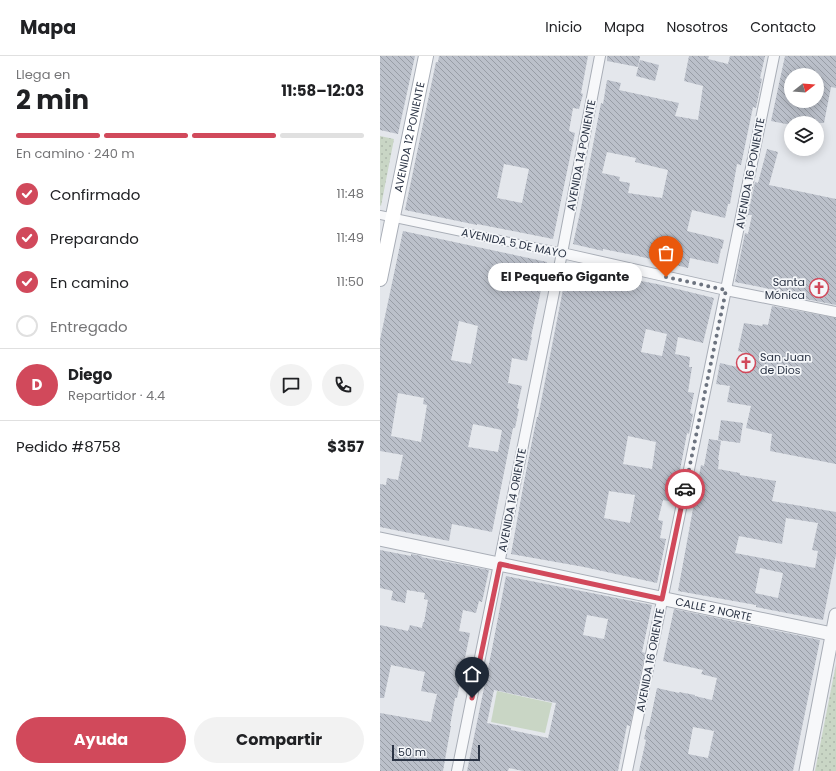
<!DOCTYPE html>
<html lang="es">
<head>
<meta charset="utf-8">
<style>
  :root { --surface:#fff; --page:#f2f2f2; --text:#202124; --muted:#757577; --line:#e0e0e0; --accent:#d1495b }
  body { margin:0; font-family:Poppins,sans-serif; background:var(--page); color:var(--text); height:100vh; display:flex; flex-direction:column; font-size:15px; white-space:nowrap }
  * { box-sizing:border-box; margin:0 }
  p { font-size:13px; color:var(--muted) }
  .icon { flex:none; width:22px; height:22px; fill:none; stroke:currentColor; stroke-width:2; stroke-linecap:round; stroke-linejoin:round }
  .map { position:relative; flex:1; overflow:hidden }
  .drawer { display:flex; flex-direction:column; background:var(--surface); width:380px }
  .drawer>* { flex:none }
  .needle { width:26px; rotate:73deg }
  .tools { position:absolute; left:404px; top:12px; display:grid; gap:8px }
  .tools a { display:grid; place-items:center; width:40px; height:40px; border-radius:50%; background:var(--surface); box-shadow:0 2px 10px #0003; font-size:20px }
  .scale { position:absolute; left:12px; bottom:10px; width:88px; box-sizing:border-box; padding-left:4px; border:2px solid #2b3445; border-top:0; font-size:11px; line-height:14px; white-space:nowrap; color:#2b3445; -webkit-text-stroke:3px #f4f6f9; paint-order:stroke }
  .pin { position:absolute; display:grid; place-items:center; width:34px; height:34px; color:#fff; margin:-41px -17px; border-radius:50% 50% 50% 0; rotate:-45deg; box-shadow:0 0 4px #0007 }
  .pin .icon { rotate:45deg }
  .courier { position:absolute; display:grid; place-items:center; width:40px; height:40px; margin:-20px; border:3px solid #d1495b; border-radius:50%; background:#fff; color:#222; box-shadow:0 1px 5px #0007 }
  .bubble { position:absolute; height:28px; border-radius:14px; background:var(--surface); box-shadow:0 2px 10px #0003; font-size:13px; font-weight:700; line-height:28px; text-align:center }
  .summary em { font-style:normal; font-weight:700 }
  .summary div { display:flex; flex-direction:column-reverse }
  .summary { display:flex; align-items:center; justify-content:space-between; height:68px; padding:0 16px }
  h1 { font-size:26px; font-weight:700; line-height:30px }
  .bar { display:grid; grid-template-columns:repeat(4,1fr); gap:6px 4px; align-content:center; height:48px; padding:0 16px }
  .bar i { height:5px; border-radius:3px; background:var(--line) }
  .bar .selected { background:var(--accent) }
  .bar p { grid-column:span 4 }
  .line { display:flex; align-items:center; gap:10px; padding:0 16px; border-top:1px solid var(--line) }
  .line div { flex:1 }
  .round { display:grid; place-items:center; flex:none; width:42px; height:42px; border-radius:21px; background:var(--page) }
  ol { padding:0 16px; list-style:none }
  li { display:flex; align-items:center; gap:12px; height:44px }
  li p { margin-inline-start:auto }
  li .icon { padding:4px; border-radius:50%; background:var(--accent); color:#fff; stroke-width:4 }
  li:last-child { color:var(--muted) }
  li i { width:22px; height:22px; border:2px solid var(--line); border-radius:50% }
  .cta { display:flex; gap:8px; margin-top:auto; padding:8px 16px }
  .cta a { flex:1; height:46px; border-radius:24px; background:var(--accent); color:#fff; font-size:16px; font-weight:700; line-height:46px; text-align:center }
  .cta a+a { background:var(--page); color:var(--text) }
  header { display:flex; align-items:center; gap:24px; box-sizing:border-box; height:56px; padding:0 20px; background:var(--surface); border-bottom:1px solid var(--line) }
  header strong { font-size:19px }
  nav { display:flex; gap:22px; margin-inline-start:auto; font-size:14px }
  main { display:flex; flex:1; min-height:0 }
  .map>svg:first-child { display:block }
  .grass { fill:#c9d6c5 }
  .park { fill:url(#park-dots) }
  .building { fill:url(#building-back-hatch); fill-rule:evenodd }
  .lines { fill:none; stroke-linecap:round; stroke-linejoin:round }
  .pedestrian-casing { stroke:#a9aeb7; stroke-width:10 }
  .minor-casing { stroke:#a9aeb7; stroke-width:12 }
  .tertiary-casing { stroke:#a9aeb7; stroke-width:15 }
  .secondary-casing { stroke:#a9aeb7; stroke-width:16 }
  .pedestrian { stroke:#f7f8fa; stroke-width:8 }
  .minor { stroke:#f7f8fa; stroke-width:10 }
  .tertiary { stroke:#f7f8fa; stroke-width:13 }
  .secondary { stroke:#fff; stroke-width:14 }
  .done { stroke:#6c737f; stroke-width:4; stroke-dasharray:0 7.2 }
  .route { stroke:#d1495b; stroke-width:5 }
  .labels { text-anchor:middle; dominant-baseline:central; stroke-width:3.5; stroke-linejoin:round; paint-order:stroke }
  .street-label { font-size:11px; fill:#2b3445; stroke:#f4f6f9 }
  .poi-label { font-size:11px; fill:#2b3445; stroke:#f4f6f9; text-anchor:end }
</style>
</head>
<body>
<header>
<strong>Mapa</strong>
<nav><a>Inicio</a><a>Mapa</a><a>Nosotros</a><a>Contacto</a></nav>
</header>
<main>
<section class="drawer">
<div class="summary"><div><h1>2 min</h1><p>Llega en</p></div><em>11:58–12:03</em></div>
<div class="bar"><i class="selected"></i><i class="selected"></i><i class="selected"></i><i></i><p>En camino · 240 m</p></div>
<ol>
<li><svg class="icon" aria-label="check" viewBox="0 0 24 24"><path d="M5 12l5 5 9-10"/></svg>Confirmado<p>11:48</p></li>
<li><svg class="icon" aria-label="check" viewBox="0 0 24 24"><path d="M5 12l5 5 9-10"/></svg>Preparando<p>11:49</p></li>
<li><svg class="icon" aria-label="check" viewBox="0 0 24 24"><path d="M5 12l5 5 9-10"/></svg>En camino<p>11:50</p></li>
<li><i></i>Entregado</li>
</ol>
<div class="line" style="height:72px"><b class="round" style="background:var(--accent);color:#fff">D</b><div><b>Diego</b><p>Repartidor · 4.4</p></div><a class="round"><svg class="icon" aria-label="chat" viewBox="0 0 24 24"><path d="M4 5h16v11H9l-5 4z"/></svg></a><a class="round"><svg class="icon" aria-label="phone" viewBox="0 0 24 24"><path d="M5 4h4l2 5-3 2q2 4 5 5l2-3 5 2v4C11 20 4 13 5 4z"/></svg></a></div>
<div class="line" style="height:52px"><div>Pedido #8758</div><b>$357</b></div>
<div class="cta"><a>Ayuda</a><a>Compartir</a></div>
</section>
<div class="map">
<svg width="456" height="715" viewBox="0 0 456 715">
  <defs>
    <pattern id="park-dots" width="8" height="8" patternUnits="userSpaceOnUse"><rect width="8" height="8" fill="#c9d6c5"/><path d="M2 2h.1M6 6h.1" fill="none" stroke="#adb8ab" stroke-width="1.8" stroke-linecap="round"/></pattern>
    <pattern id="building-back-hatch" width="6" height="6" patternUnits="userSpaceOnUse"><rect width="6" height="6" fill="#bbc0ca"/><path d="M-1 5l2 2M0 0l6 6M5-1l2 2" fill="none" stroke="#989da6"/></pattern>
  </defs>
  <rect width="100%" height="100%" fill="#e4e7ec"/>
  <path class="grass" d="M117 635 172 647 165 677 111 666Z"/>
  <path class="park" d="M0 80 14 83 1 150 0 149Z
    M456 608V715H435Z"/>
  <path class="building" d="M0 0H35L18 78 0 74Z
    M59 0H208L201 37 203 38 199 53 193 52 189 75 195 77 173 183 97 168V169L25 154 56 6H58ZM124 108 149 113 142 147 117 142Z
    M227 0H260L258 11 227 5Z
    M309 0H329L328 3 348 8 350 0H385L380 22 382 23 376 52 373 51 361 109 357 108 350 148H348L345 162 312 154 307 175 344 184 342 193H341L338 208 310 202 308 212 258 200 223 193V195L193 188 201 152 221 47 223 48 227 24 241 27 239 34 299 47 295 60 318 64 323 30 304 25ZM227 96 256 102 255 106 288 114 282 142 248 137 250 127 239 125 240 121 222 117Z
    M405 0H456V32L451 31 444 67H411V69L391 65ZM411 19H437V45H411Z
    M260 4 279 9 275 25 256 20Z
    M387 93 398 96 389 129 456 143V249L395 237V234L355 226 365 177 368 178 372 159H368L375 126 378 127Z
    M23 175 167 206 151 281H152L147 305 132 302 128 327 142 330 137 352 139 353 135 372H133L112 476 72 468 69 485 0 471V428L6 429 7 422 18 424 23 399 0 395V284ZM79 265 98 270 91 308 71 304ZM18 337 44 342 43 348 47 349 41 386 11 380ZM93 368 122 374 118 396 88 391Z
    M188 208 225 216 224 218 277 228 334 242 323 287 298 281 295 298 310 301 309 311H312L308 336 314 337 310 357 313 358 309 378 307 377 294 446 283 444 278 464 283 465 280 482 286 483 277 527 204 511 131 498 144 426 154 375 157 361H158ZM266 273 287 278 282 300 261 296ZM248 380 276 386 272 413 243 408ZM229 435 255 439 250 467 224 462Z
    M392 250 456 262V408L390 395 392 378 366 372 371 350 347 346 350 330 336 328 340 307 366 313 369 298 358 295 364 267 382 270 383 268 388 269Z
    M341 364 363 367 360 387 338 384Z
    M329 383 341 385 338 404H339L338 413 360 417V419L396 425 392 445 456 456V499L443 564 376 551V549L298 535 321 409 324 410ZM406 462 438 467 432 494 438 495 435 512 355 497 359 480 402 488ZM380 512 403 517 398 542 375 537Z
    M0 494 31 500V498L42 500 41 501 109 514 102 546 99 545 96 557 83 554 79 575 90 577 77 642H75L70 670H71L63 715H0V657L51 666 53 655 57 638 41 635 45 616 11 609 4 642H0V569L28 575 30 569 42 572 43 566H44L48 544 44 543 45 537 27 534 25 547 11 544 13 535 0 532Z
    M126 520 272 549 262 596 265 597 250 670 247 669 238 715H143L129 712 128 715H87L112 593ZM207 559 228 563 224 583 203 579ZM114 634 176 647 168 682 131 674V672L107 667Z
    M294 553 440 584 413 715H259L266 684 264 683 267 670H269L277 632 299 637V636L315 639V640L332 644 337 622 321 618 323 614 283 605ZM313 671 334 675 328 702 308 698Z"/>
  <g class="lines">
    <defs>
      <path id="pedestrian" d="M0 159 182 197"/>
      <path id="minor" d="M182 197 346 234 456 256
        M77 715 182 197 220 0
        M247 715 394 0"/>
      <g id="tertiary">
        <path id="s1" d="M0 483 456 579"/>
        <path d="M426 715 456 559"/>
      </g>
      <g id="secondary">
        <path id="s2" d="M0 223 46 0"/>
      </g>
    </defs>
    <use href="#pedestrian" class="pedestrian-casing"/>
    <use href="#minor" class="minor-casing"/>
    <use href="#tertiary" class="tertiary-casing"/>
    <use href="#secondary" class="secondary-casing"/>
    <use href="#pedestrian" class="pedestrian"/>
    <use href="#minor" class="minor"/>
    <use href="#tertiary" class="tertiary"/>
    <use href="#secondary" class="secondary"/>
  </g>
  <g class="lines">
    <path class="done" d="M286 221 346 234 305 433"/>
    <path class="route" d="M92 642 120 508 282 543 305 433"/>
  </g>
  <defs>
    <symbol id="church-ring" viewBox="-11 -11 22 22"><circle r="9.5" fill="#f4f6f9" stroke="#d1495b" stroke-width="1.5"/><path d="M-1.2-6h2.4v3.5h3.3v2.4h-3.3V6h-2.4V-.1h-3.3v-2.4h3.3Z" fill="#d1495b"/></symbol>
  </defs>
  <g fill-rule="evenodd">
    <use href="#church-ring" x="428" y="221" width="22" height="22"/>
    <use href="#church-ring" x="355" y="296" width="22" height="22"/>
  </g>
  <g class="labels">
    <g class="street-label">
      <text stroke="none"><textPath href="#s2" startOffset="145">AVENIDA 12 PONIENTE</textPath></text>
      <text transform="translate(201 99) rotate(-79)">AVENIDA 14 PONIENTE</text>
      <text transform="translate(370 117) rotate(-79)">AVENIDA 16 PONIENTE</text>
      <text transform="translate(134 187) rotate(12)">AVENIDA 5 DE MAYO</text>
      <text transform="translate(132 444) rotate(-79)">AVENIDA 14 ORIENTE</text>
      <text stroke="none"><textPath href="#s1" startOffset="341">CALLE 2 NORTE</textPath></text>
      <text transform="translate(270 604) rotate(-79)">AVENIDA 16 ORIENTE</text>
    </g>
    <g class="poi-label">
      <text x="425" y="226">Santa<tspan x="425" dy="13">Mónica</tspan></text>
      <text x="380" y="301" text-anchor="start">San Juan<tspan x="380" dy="13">de Dios</tspan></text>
    </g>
  </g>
</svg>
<div class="tools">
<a><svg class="needle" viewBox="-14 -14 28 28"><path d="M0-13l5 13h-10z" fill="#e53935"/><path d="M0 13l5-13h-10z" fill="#757577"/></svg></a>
<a><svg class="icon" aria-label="layers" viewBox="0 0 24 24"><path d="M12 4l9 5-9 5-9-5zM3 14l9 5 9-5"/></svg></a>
</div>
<div class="scale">50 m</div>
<div class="pin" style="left:286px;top:221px;background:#ea580c"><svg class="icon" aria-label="bag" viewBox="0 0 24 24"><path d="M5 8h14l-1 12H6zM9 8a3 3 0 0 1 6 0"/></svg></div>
<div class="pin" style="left:92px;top:642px;background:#1f2937"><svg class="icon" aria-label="home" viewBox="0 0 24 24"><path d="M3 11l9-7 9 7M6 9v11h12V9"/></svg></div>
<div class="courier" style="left:305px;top:433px"><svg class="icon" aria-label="car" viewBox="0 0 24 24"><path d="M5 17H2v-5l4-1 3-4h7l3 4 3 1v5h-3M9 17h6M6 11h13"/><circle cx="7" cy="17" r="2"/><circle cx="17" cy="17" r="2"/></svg></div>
<div class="bubble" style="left:108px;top:207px;width:154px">El Pequeño Gigante</div>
</div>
</main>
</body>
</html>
